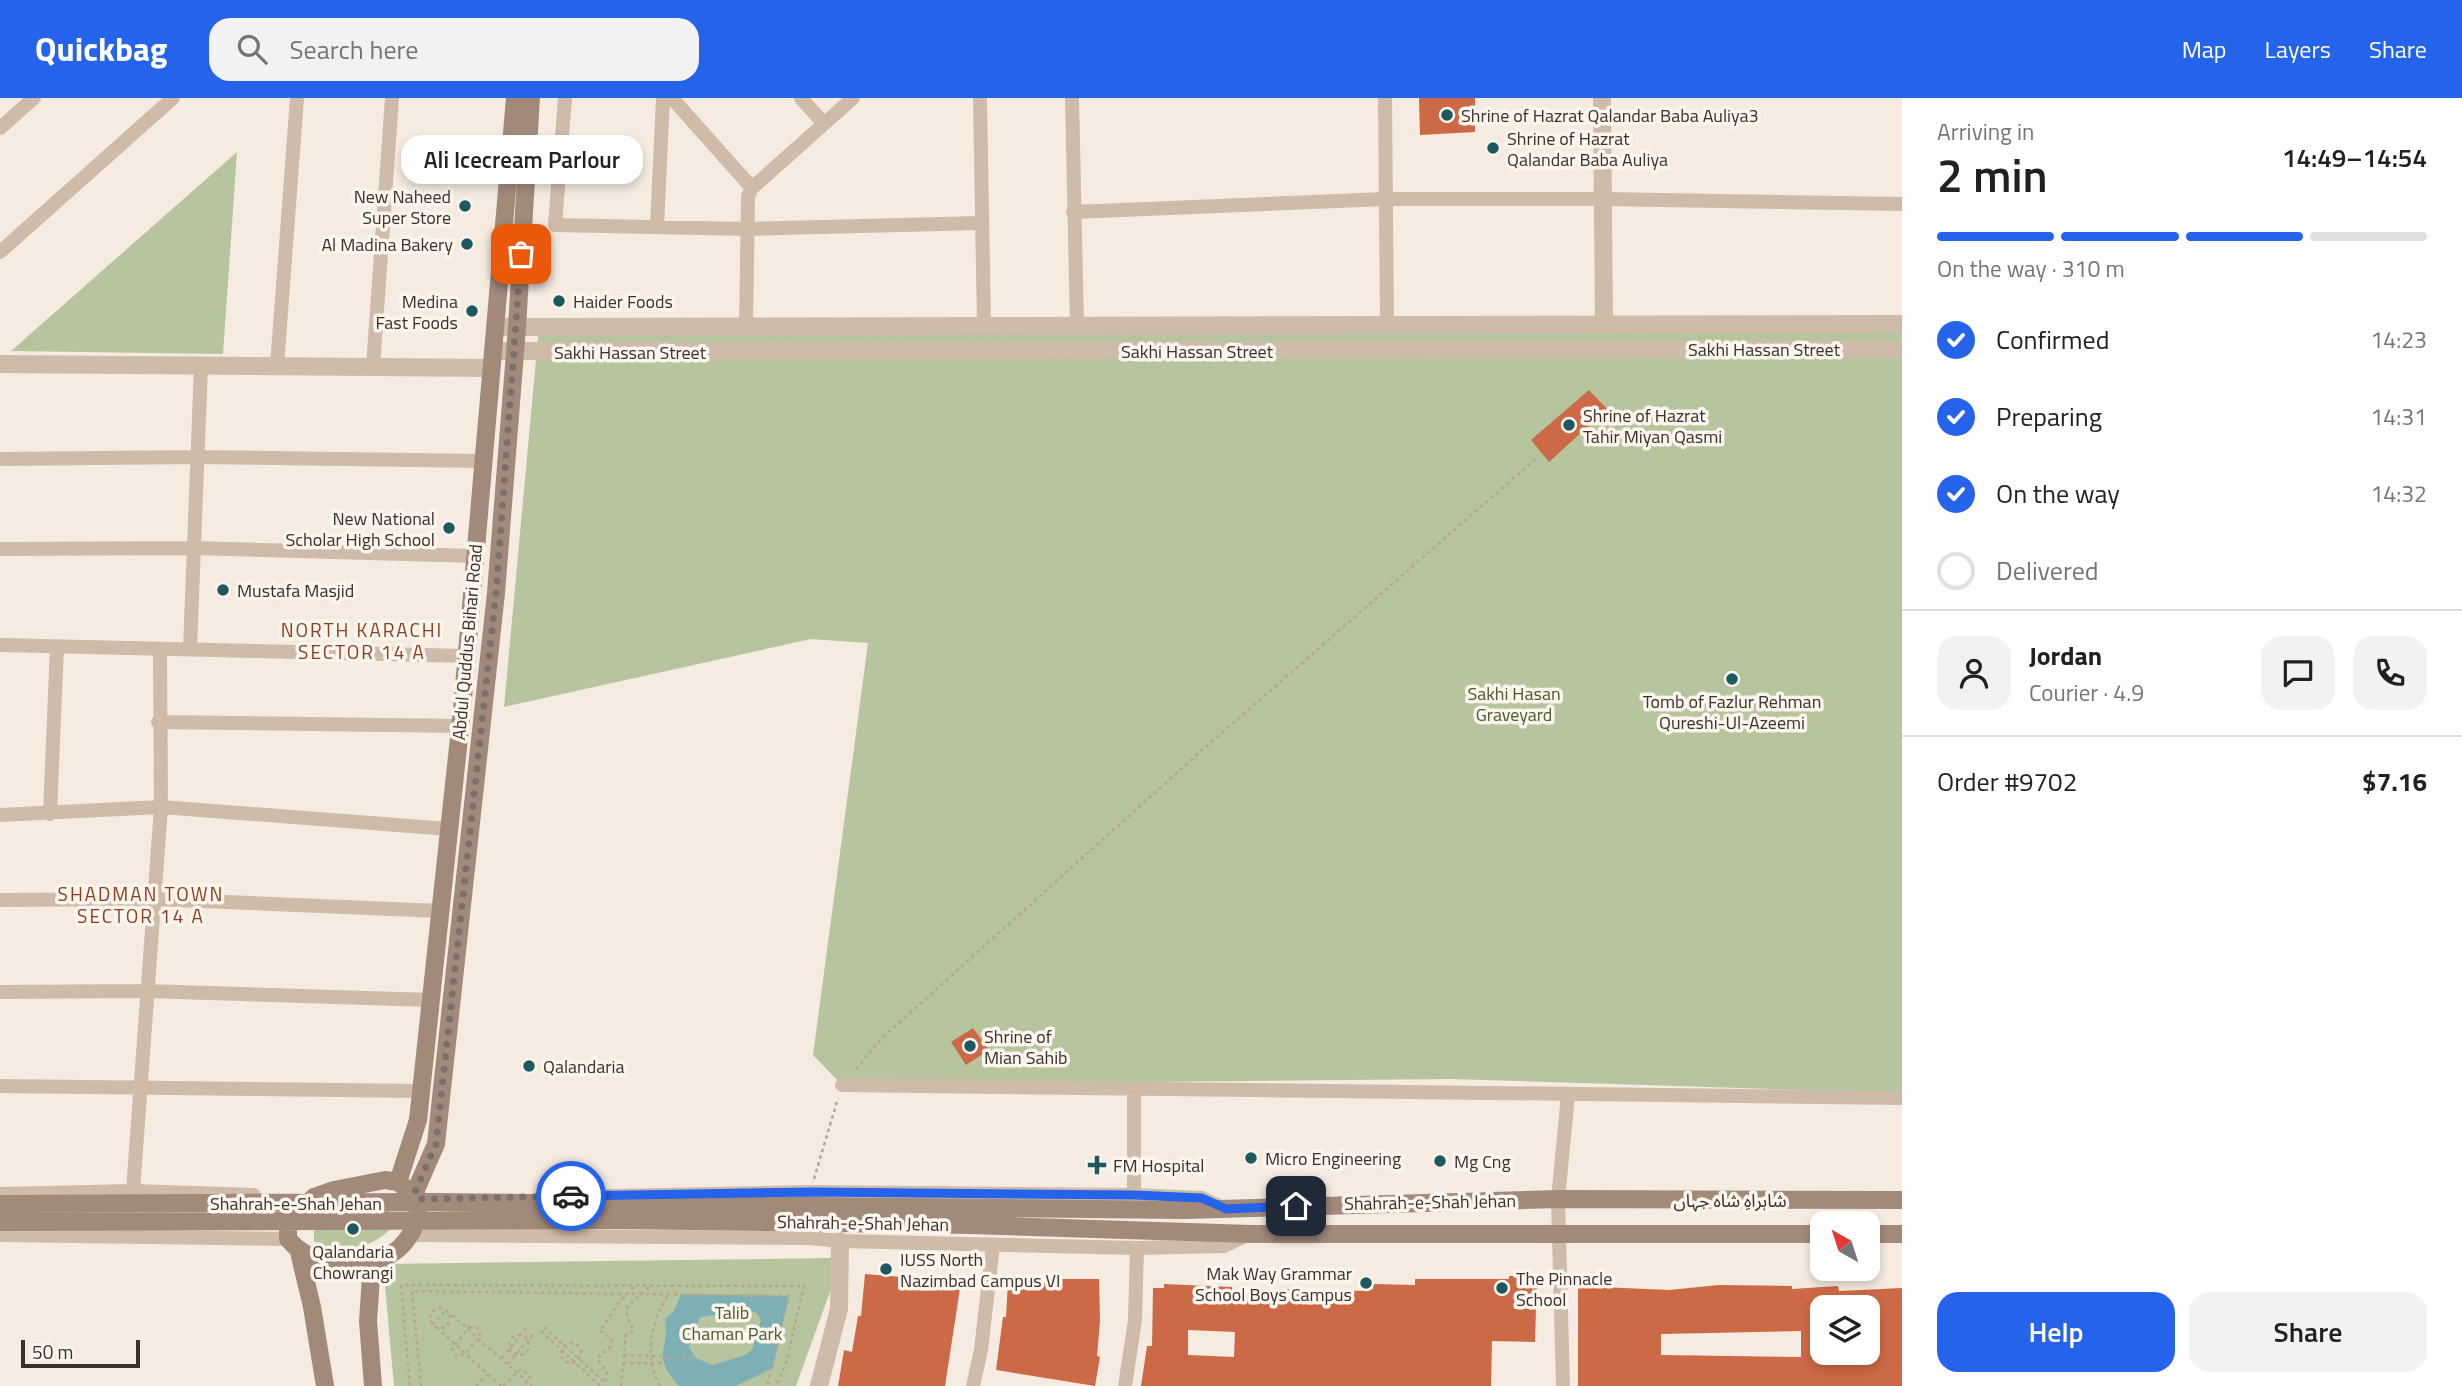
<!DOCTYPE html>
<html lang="en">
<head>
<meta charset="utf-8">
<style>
  :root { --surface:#fff; --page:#f2f2f2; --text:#202124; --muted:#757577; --line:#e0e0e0; --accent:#2563eb }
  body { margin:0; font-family:"Titillium Web","Noto Sans Arabic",sans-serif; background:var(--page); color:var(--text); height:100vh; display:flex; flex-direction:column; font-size:26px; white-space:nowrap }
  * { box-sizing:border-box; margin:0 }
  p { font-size:23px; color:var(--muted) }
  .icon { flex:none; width:38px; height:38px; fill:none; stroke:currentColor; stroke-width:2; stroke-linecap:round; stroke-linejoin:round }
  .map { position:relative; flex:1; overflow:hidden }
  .panel { display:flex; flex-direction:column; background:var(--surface); width:560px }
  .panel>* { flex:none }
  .needle { width:46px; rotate:321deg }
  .controls { position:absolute; left:1810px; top:1113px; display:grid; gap:14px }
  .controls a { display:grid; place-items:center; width:70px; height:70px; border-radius:14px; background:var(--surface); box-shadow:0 4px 10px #0003; font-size:35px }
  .scale { position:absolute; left:21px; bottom:18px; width:119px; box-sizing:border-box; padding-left:7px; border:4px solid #3b302a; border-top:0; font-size:19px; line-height:24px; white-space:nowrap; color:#3b302a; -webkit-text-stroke:5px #fbf5ed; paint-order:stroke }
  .pin { position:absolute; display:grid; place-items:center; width:60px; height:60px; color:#fff; margin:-30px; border-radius:14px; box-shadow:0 4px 10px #0006 }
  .courier { position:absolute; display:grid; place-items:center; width:70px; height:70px; margin:-35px; border:5px solid #2563eb; border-radius:50%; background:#fff; color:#222; box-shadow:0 2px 9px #0007 }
  .bubble { position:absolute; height:49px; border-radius:21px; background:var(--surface); box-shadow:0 4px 10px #0003; font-size:23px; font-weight:600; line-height:49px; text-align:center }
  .overview em { font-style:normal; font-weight:600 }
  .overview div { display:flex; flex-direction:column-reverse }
  .overview { display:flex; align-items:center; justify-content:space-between; height:119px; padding:0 35px }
  h1 { font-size:46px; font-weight:600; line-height:52px }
  .bar { display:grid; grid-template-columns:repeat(4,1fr); gap:10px 7px; align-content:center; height:84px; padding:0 35px }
  .bar i { height:9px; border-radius:5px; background:var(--line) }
  .bar .selected { background:var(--accent) }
  .bar p { grid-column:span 4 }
  .line { display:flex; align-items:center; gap:18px; padding:0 35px; border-top:2px solid var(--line) }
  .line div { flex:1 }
  .round { display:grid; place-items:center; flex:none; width:74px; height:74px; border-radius:21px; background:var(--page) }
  ol { padding:0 35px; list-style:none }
  li { display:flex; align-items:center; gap:21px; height:77px }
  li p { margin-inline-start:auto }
  li .icon { padding:7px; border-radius:50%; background:var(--accent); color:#fff; stroke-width:4 }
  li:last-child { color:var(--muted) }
  li i { width:38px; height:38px; border:4px solid var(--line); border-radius:50% }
  .button { display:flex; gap:14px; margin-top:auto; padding:14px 35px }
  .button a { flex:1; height:80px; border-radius:21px; background:var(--accent); color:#fff; font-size:28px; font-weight:600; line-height:80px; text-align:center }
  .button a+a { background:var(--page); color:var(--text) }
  header { display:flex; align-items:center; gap:42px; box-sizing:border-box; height:98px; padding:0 35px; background:var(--accent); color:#fff }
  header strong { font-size:33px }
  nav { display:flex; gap:38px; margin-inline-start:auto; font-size:24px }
  .search { width:490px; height:63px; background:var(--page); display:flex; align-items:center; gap:18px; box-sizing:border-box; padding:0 24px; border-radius:21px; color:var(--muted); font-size:26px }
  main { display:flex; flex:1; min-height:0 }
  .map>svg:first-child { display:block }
  .green { fill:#b7c59e }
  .water { fill:#7db0b4; fill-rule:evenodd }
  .building { fill:#cc6946; fill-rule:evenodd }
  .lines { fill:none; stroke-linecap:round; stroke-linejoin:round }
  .path { stroke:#baa594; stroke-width:2.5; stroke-dasharray:3.5 3.5; stroke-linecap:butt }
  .minor { stroke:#cebbaa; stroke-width:14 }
  .tertiary { stroke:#cebbaa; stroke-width:18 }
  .secondary { stroke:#a28a7b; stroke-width:18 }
  .done { stroke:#7c716a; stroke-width:7; stroke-dasharray:0 12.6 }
  .route { stroke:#2563eb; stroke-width:9 }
  .poi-dot { fill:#1d5a60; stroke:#fbf5ed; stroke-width:2.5 }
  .labels { text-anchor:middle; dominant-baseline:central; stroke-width:7; stroke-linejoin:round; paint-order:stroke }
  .poi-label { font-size:18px; fill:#3b302a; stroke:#fbf5ed; text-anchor:start }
  .street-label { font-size:18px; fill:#3b302a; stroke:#fbf5ed }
  .park-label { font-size:18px; fill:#495b2c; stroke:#fbf5ed }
  .neighbourhood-label { font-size:19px; letter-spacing:2px; fill:#8f3b1e; stroke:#fbf5ed }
</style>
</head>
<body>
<header>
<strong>Quickbag</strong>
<div class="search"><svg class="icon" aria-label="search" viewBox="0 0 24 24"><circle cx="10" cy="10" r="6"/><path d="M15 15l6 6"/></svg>Search here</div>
<nav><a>Map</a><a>Layers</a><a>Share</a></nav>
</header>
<main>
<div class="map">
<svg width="1902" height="1288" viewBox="0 0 1902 1288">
  <rect width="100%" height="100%" fill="#f5ebe0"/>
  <path class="green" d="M237 54 223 256 11 253Z
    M1902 226V995L1451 981 842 987 813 957 868 545 811 541 504 609 539 229Z
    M341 1111H385L390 1115 393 1128C375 1149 348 1154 321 1151L314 1143V1133L333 1114Z
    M833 1160 832 1188 796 1288H394L383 1166Z"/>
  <path class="water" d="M681 1196 789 1198 773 1270 736 1288H679C650 1255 670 1255 665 1221L674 1213ZM747 1213 757 1215 761 1222 752 1252 743 1258 712 1267 696 1260 689 1249 700 1219Z"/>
  <path class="building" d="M1419 0H1475V34L1420 37Z
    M1589 292 1607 311 1549 364 1531 342Z
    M973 930 989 952 966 967 951 944Z
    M865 1176 961 1184 945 1288H838L844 1252 852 1254 858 1218H861Z
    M1509 1178H1537L1535 1244 1492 1243 1491 1288H1141L1147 1248H1152L1153 1190H1164V1186L1232 1189V1196L1284 1197V1191L1368 1193 1373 1191V1186L1415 1187V1181H1509ZM1188 1232 1235 1234 1234 1259 1188 1257Z
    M1062 1181H1099L1100 1223 1097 1258 1100 1259 1095 1288 996 1272 1003 1219H1006L1008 1183 1062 1184Z
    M1719 1187 1792 1188V1191L1838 1188 1839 1193 1902 1190V1288H1578V1188L1669 1192ZM1822 1209H1867V1255H1822ZM1801 1233V1259L1661 1257V1236Z"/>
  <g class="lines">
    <path class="path" d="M856 971 881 941 1200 654 1539 358
      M814 1081 838 1000
      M430 1220a10 10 0 1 1 20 0a10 10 0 1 1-20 0Z
      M469 1229 478 1230 480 1238 465 1256 456 1258 452 1251Z
      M544 1229 605 1285 607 1274 597 1261 610 1249 612 1241 600 1233 620 1203 636 1187
      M541 1233 600 1288
      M509 1247a10 10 0 1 1 20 0a10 10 0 1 1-20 0Z
      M561 1255a10 10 0 1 1 20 0a10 10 0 1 1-20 0Z
      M624 1257 661 1258
      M502 1260 527 1229
      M661 1260H695
      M623 1265H662
      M508 1266 535 1234
      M410 1288 401 1187 804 1188 786 1265 776 1288
      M421 1288 412 1193 789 1198 767 1288
      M476 1288 487 1276
      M501 1288 433 1226 446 1212 532 1288
      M503 1288 521 1271 530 1279 524 1288
      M621 1288 626 1237 634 1233 627 1219V1209L651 1187
      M660 1288C643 1260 651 1222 669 1196"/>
    <path class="minor" d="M565 0 555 127 747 131 981 125
      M672 0 752 90 748 98 746 228
      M801 0 824 26
      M980 0 984 228
      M1072 0 1077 228
      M1385 0 1387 228
      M0 30 34 0
      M752 90 853 0
      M1073 114 1385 101H1601L1902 106
      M657 129 663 0
      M0 154 173 0
      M277 268 297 0
      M373 269 392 0
      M0 361 198 359 483 363
      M0 451 194 450 475 458
      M0 547 467 558
      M190 551 201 268
      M158 624 460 628
      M50 716 57 549
      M0 717 161 709 449 731
      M0 802 155 801 440 813
      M0 894 147 893 431 902
      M842 987 1902 1000
      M0 988 421 993
      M1134 992V1097
      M133 1093 161 709 160 552
      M0 1096 133 1093 254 1097
      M609 1098 812 1094 1134 1097 1202 1100 1223 1110
      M0 1137 288 1141
      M411 1137 811 1140 840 1143 1137 1150 1224 1148 1250 1136
      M973 1288 981 1252 993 1147
      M1125 1288 1135 1222 1137 1150
      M1563 1288 1558 1101 1568 997"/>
    <path class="tertiary" d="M1602 0 1604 227
      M495 229 1902 226
      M493 253 1902 251
      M0 266 491 270
      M819 1288 839 1211 840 1143"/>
    <path class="secondary" d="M385 1082 398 1084 419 1101C418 1113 417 1126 410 1137 385 1178 317 1176 288 1141V1125L314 1099 334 1092Z
      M398 1084 418 1022 462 612 515 0
      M415 1094 436 1046 496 495 517 229 531 0
      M0 1106 431 1104 1185 1112 1558 1101 1902 1102
      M0 1124 617 1122 971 1127 1251 1136H1822
      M1867 1136H1902
      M299 1154 312 1209 325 1288
      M372 1164 368 1223 373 1288"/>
  </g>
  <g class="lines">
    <path class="done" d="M521 156 496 495 436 1046 415 1094 419 1101 571 1098"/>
    <path class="route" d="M571 1098 812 1094 1134 1097 1202 1100 1226 1111 1296 1108"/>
  </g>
  <g class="poi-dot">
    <circle cx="1447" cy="17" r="7"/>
    <circle cx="1493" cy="50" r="7"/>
    <circle cx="465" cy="108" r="7"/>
    <circle cx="467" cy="146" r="7"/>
    <circle cx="559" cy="203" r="7"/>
    <circle cx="472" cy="213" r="7"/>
    <circle cx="1569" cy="327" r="7"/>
    <circle cx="449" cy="430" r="7"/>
    <circle cx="223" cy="492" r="7"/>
    <circle cx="1732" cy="581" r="7"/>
    <circle cx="970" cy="948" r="7"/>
    <circle cx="529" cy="968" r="7"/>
    <circle cx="1251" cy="1060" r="7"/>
    <circle cx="1440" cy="1063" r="7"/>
    <path d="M1093.5 1056.5h7v7h7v7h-7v7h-7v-7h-7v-7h7z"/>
    <circle cx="353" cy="1131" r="7"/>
    <circle cx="886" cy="1171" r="7"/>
    <circle cx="1366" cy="1185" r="7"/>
    <circle cx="1502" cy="1190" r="7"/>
  </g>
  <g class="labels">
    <g class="poi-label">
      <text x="1461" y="17">Shrine of Hazrat Qalandar Baba Auliya3</text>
      <text x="1507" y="40">Shrine of Hazrat<tspan x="1507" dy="21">Qalandar Baba Auliya</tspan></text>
      <text x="451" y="98" text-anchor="end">New Naheed<tspan x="451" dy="21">Super Store</tspan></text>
      <text x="453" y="146" text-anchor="end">Al Madina Bakery</text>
      <text x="458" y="203" text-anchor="end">Medina<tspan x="458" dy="21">Fast Foods</tspan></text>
      <text x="573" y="203">Haider Foods</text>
      <text x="1583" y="317">Shrine of Hazrat<tspan x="1583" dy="21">Tahir Miyan Qasmi</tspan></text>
      <text x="435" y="420" text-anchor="end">New National<tspan x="435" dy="21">Scholar High School</tspan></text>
      <text x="237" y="492">Mustafa Masjid</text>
      <text x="1732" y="603" text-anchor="middle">Tomb of Fazlur Rehman<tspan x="1732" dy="21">Qureshi-Ul-Azeemi</tspan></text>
      <text x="984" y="938">Shrine of<tspan x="984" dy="21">Mian Sahib</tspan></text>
      <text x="543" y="968">Qalandaria</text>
      <text x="1265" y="1060">Micro Engineering</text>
      <text x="1454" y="1063">Mg Cng</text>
      <text x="1113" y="1067">FM Hospital</text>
      <text x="353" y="1153" text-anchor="middle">Qalandaria<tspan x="353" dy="21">Chowrangi</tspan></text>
      <text x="900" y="1161">IUSS North<tspan x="900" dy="21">Nazimbad Campus VI</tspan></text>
      <text x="1352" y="1175" text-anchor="end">Mak Way Grammar<tspan x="1352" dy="21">School Boys Campus</tspan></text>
      <text x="1516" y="1180">The Pinnacle<tspan x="1516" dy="21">School</tspan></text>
    </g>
    <g class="street-label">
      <text x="1764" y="251">Sakhi Hassan Street</text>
      <text x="1197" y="253">Sakhi Hassan Street</text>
      <text x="630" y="254">Sakhi Hassan Street</text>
      <text transform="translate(467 544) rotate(-85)">Abdul Quddus Bihari Road</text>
      <text x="1730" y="1102">شاہراہِ شاہ جہاں</text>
      <text transform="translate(1430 1104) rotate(-1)">Shahrah-e-Shah Jehan</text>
      <text x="296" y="1105">Shahrah-e-Shah Jehan</text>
      <text transform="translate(863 1125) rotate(1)">Shahrah-e-Shah Jehan</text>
    </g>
    <g class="park-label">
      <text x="1514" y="595">Sakhi Hasan<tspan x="1514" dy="21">Graveyard</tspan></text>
      <text x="732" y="1214">Talib<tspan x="732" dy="21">Chaman Park</tspan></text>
    </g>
    <g class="neighbourhood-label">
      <text x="362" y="531">NORTH KARACHI<tspan x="362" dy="22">SECTOR 14 A</tspan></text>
      <text x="141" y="795">SHADMAN TOWN<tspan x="141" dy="22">SECTOR 14 A</tspan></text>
    </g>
  </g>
</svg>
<div class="controls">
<a><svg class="needle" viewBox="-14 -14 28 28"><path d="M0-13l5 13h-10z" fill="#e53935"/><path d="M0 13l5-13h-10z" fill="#757577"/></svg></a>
<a><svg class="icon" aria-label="layers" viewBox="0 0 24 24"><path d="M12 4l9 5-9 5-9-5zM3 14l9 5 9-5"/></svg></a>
</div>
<div class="scale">50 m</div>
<div class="pin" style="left:521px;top:156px;background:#ea580c"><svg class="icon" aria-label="bag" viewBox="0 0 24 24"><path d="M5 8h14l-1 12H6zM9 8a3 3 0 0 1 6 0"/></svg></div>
<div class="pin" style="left:1296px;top:1108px;background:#1f2937"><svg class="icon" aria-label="home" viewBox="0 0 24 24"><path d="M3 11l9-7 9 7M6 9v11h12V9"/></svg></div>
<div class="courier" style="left:571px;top:1098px"><svg class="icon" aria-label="car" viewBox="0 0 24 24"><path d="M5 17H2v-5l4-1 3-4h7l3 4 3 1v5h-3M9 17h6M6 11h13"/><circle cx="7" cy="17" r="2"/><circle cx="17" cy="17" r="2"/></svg></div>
<div class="bubble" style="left:401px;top:37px;width:242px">Ali Icecream Parlour</div>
</div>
<section class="panel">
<div class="overview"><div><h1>2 min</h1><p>Arriving in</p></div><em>14:49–14:54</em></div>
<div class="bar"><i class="selected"></i><i class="selected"></i><i class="selected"></i><i></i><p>On the way · 310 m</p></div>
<ol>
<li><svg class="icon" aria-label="check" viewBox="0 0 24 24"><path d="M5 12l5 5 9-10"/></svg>Confirmed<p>14:23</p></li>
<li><svg class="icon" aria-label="check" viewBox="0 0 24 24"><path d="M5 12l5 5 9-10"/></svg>Preparing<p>14:31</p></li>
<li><svg class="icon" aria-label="check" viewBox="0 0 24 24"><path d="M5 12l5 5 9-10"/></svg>On the way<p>14:32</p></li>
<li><i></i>Delivered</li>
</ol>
<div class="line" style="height:126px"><a class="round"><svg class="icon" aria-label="person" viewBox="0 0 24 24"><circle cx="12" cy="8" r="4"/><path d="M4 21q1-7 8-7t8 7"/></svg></a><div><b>Jordan</b><p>Courier · 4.9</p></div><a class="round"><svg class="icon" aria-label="chat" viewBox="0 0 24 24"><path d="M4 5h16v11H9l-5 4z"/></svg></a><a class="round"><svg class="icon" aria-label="phone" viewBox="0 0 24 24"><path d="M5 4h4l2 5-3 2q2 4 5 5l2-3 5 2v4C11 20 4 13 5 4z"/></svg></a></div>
<div class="line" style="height:91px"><div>Order #9702</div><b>$7.16</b></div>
<div class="button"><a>Help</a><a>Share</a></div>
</section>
</main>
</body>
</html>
